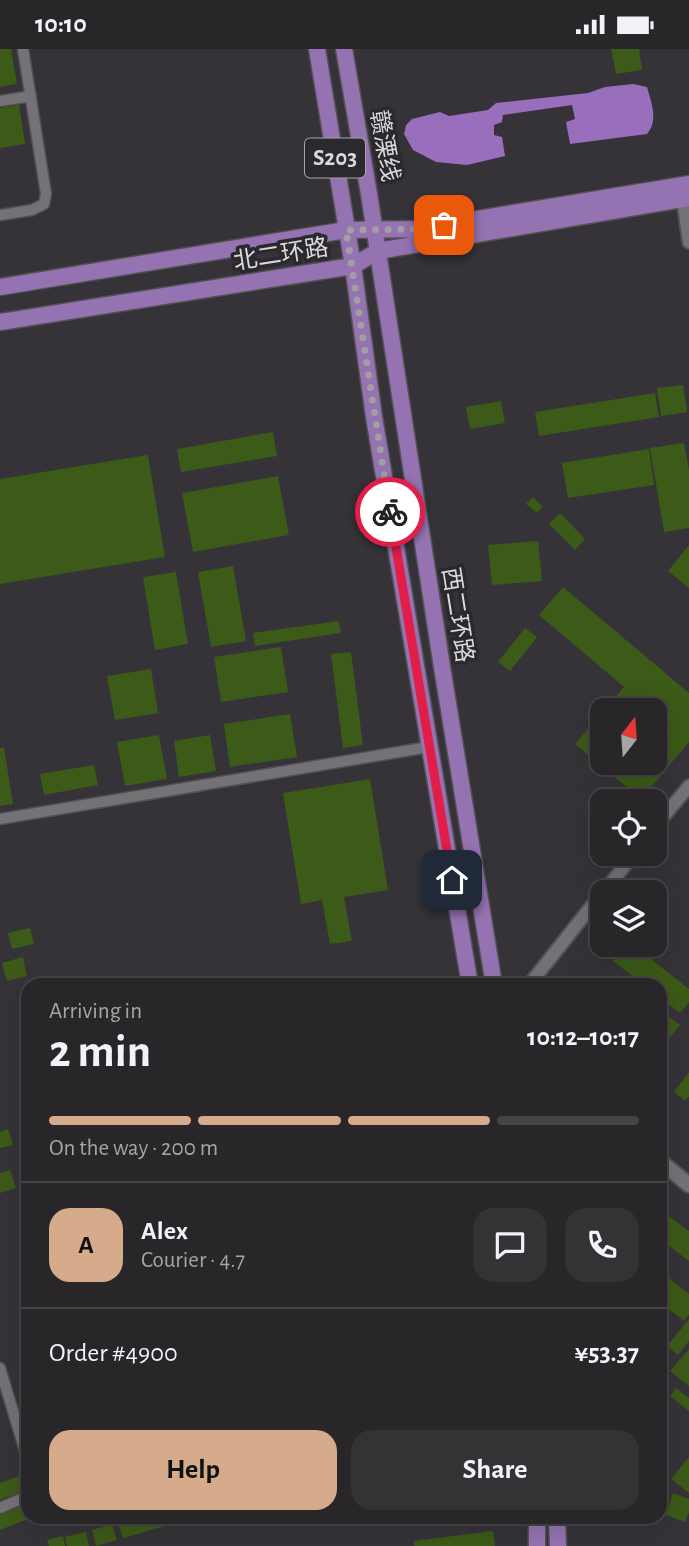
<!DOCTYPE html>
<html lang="en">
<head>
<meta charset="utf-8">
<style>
  :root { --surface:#282629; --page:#343235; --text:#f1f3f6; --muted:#a5a5a8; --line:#444346; --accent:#d6ab8b }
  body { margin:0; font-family:"Alegreya Sans","Noto Sans SC",sans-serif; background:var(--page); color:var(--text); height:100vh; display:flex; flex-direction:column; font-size:26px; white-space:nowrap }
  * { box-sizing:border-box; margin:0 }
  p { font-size:23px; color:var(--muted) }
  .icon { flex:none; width:38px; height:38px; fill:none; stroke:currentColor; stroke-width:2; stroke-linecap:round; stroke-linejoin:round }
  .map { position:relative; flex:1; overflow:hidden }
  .drawer { position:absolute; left:21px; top:929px; width:646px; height:546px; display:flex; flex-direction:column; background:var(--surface); border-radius:21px; box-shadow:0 7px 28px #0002,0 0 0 2px var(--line) }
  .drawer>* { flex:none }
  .needle { width:46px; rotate:17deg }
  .fabs { position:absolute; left:590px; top:649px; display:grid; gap:14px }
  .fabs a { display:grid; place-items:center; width:77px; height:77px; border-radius:14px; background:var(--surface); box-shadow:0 7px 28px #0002,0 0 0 2px var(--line); font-size:35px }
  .pin { position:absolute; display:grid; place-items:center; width:60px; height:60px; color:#fff; margin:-30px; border-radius:14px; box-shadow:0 4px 10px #0006 }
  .courier { position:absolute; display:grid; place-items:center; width:70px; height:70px; margin:-35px; border:5px solid #e11d48; border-radius:50%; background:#fff; color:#222; box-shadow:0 2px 9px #0007 }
  .headline em { font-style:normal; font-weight:600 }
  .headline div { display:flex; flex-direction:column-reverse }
  .headline { display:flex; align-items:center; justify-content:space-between; height:119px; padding:0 28px }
  h1 { font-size:46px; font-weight:600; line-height:52px }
  .bar { display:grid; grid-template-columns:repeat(4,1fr); gap:10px 7px; align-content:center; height:84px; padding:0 28px }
  .bar i { height:9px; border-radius:5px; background:var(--line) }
  .bar .active { background:var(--accent) }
  .bar p { grid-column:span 4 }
  .line { display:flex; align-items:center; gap:18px; padding:0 28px; border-top:2px solid var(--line) }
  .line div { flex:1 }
  .round { display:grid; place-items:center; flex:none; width:74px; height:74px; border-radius:21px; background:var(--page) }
  .primary-button { display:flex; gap:14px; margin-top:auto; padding:14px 28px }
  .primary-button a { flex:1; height:80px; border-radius:21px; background:var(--accent); color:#111; font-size:28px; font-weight:600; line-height:80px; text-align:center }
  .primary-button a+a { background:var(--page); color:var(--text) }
  .status { display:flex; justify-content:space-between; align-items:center; height:49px; padding:0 35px; background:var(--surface); direction:ltr }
  .status svg { height:19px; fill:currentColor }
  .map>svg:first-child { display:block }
  .water { fill:#986ebd }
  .building { fill:#3c5a18 }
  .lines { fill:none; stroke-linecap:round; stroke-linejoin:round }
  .minor-casing { stroke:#525053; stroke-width:13 }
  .tertiary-casing { stroke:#525053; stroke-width:16 }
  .secondary-casing { stroke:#525053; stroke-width:18 }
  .primary-casing { stroke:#525053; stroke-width:19 }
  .minor { stroke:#747276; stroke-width:10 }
  .tertiary { stroke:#747276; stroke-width:12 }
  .secondary { stroke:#747276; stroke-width:14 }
  .primary { stroke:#9573b2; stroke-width:16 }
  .done { stroke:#a19fa2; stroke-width:7; stroke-dasharray:0 12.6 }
  .route { stroke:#e11d48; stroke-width:9 }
  .labels { text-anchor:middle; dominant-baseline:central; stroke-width:7; stroke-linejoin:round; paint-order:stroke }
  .shield { fill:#2b292d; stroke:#a6a4a8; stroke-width:2 }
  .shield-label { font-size:23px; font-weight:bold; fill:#dbd9dc }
  .street-label { font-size:24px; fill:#dbd9dc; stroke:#2b292d }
</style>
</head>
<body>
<div class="status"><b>10:10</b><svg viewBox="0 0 49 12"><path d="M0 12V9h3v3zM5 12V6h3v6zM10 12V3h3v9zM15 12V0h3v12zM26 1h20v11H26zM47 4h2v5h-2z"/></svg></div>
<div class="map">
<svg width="689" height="1497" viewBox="0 0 689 1497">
  <rect width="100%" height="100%" fill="#353337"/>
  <path class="water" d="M633 35 647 38C651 53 659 71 647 85L570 95 566 73 575 70 572 56 503 66 502 73 494 76V86L502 88 505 107 467 116 436 113 413 101 404 85 406 76 412 70 440 63 449 67 488 61 496 54 588 44 605 38Z"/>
  <path class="building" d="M0 0H11L17 35 0 38Z
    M611 0H639L642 21 616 25Z
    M19 56 25 95 0 99V59Z
    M683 336 687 363 661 367 657 339Z
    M655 344 659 368 539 387 535 363Z
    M501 352 505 374 470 380 466 358Z
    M273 383 277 407 181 423 177 400Z
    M684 394 689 421V479L664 483 650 399Z
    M649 400 654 436 568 449 562 414Z
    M148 406 165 508 0 535V430Z
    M278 427 289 486 193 503 182 444Z
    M533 448 543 458 537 464 526 455Z
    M560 464 585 490 575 501 549 475Z
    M538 492 542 532 492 536 488 496Z
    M689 496V539L668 522Z
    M233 517 246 592 211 598 198 523Z
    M176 523 188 595 155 601 143 528Z
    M563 538 689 644V693L641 750 575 695 602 663V714H654V662H603L624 638 539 566Z
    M339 572 341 584 255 597 253 584Z
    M525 579 537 588 510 622 498 613Z
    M281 598 288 643 221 653 214 608Z
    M351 603 363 696 343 699 331 605Z
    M151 620 158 664 115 671 107 627Z
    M290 665 297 708 230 718 224 675Z
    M159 686 167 730 125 737 117 693Z
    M210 686 216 722 179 728 174 692Z
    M4 698 13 755 0 757V699Z
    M94 716 98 736 44 746 40 725Z
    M370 730 388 841 344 848 352 892 330 895 322 851 301 855 283 744Z
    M30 879 34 895 12 900 8 884Z
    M626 896H633L689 940V953L680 964 660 949V936H644L613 912Z
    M23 908 27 927 7 932 2 914Z
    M660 961 680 976 667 992 660 987Z
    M689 1023V1047L685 1052 674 1043Z
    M8 1080 13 1096 0 1099V1083Z
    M10 1121 16 1139 0 1144V1124Z
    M670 1168 689 1182V1212L660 1190V1181Z
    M660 1222 689 1245V1265L684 1272 660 1253Z
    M689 1270V1292L678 1306 667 1297Z
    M689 1300V1337L670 1322Z
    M660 1308H665V1358H660Z
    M676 1339 689 1349V1362L670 1347Z
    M689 1408V1444L671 1430Z
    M25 1425 28 1440 0 1451V1434Z
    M673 1444 689 1450V1463L685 1473 666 1466Z
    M22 1457 28 1470 0 1481V1466Z
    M138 1468H167L169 1476 123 1489 118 1473Z
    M112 1475 117 1491 96 1497 92 1481Z
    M493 1482 495 1497H414V1492Z
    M86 1483 89 1497H67L65 1488Z
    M63 1487 65 1497H49L47 1491Z"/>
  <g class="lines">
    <defs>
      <path id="minor" d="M0 52 31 47
        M0 166 32 161 44 155 46 145 23 0
        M0 770 429 698
        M0 1319 28 1412
        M0 1459 28 1447"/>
      <path id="tertiary" d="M683 150 689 193
        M654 779 689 737
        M603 844 634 805
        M529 936 602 844"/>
      <path id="secondary" d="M660 1112 689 1136"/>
      <path id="primary" d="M317 0 353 217 374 368 470 936
        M344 0 369 145 442 618 494 936
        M0 238 346 181 417 180 689 135
        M0 273 353 217 378 202 689 149
        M537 1468V1497
        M557 1468 558 1497"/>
    </defs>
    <use href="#minor" class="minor-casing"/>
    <use href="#tertiary" class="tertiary-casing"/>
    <use href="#secondary" class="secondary-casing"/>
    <use href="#primary" class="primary-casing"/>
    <use href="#minor" class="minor"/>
    <use href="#tertiary" class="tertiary"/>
    <use href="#secondary" class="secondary"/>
    <use href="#primary" class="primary"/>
  </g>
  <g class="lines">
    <path class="done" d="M390 463 346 181 417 180 444 176"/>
    <path class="route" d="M390 463 452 831"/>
  </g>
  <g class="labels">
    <rect class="shield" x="305" y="89.5" width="60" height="39" rx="5"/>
    <g class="shield-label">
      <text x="335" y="109">S203</text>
    </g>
    <g class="street-label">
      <text transform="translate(384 97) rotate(80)">赣溧线</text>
      <text transform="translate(281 206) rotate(-9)">北二环路</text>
      <text transform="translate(457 566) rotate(81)">西二环路</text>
    </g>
  </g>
</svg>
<div class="fabs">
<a><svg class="needle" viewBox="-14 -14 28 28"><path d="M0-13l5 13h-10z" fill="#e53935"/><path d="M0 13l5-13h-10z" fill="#a5a5a8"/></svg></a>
<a><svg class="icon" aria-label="locate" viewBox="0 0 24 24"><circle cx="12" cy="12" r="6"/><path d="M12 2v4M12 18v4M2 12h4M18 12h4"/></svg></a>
<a><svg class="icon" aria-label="layers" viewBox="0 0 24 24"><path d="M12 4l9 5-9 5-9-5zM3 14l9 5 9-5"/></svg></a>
</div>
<div class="pin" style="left:444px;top:176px;background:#ea580c"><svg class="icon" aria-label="bag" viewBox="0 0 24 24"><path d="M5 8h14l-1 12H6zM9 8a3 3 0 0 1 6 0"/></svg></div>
<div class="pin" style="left:452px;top:831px;background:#1f2937"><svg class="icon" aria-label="home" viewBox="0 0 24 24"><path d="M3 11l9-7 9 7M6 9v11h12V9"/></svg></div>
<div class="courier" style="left:390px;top:463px"><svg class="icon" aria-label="bike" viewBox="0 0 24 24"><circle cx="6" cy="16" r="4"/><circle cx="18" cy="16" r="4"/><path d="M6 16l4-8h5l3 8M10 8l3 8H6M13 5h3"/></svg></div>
<section class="drawer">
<div class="headline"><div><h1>2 min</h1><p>Arriving in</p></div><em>10:12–10:17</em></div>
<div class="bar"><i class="active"></i><i class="active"></i><i class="active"></i><i></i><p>On the way · 200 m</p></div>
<div class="line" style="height:126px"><b class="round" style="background:var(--accent);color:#111">A</b><div><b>Alex</b><p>Courier · 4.7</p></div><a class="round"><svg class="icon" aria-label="chat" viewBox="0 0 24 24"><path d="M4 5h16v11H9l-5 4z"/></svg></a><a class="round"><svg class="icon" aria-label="phone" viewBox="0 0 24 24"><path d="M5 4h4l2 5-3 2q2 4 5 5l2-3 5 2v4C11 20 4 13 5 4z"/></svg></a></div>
<div class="line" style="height:91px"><div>Order #4900</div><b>¥53.37</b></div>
<div class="primary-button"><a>Help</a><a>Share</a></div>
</section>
</div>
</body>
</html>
